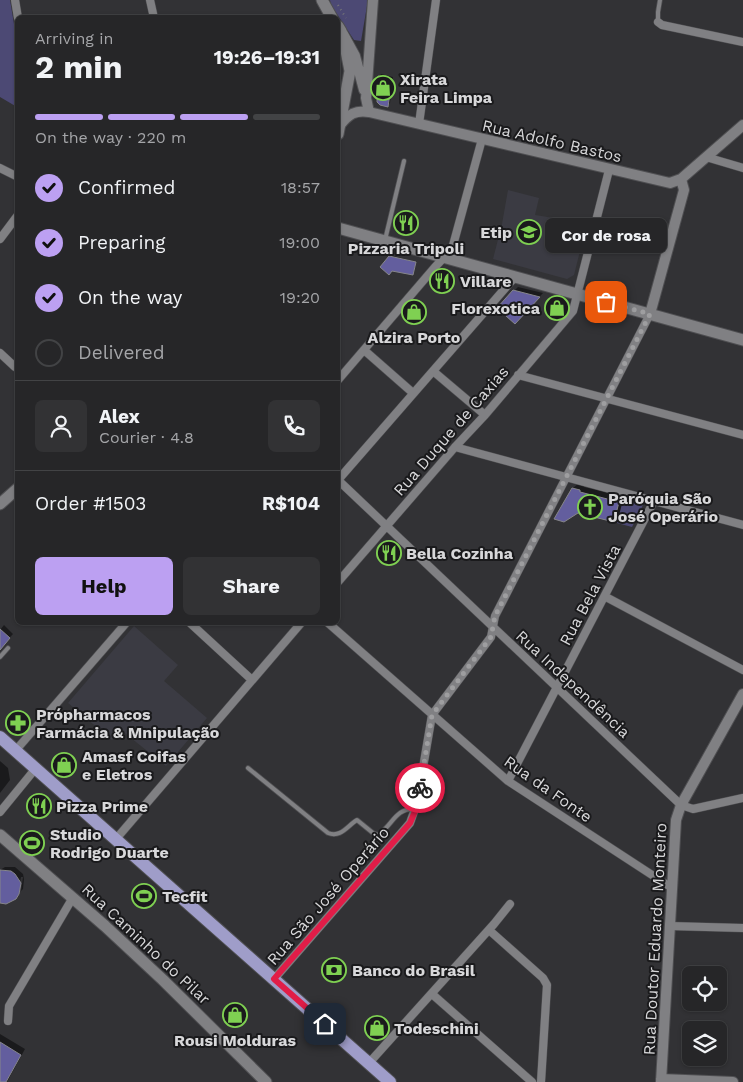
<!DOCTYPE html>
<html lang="en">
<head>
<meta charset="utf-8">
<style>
  :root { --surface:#262628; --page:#323234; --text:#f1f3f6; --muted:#a4a5a8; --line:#424345; --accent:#bca0f2 }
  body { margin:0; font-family:"Work Sans",sans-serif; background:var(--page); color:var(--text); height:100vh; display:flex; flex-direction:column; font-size:19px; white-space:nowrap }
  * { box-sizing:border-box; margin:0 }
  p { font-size:16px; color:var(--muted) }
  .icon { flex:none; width:28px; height:28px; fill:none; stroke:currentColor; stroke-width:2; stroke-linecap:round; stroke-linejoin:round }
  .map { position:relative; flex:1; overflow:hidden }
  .panel { position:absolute; left:15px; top:15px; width:325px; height:610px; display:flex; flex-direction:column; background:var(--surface); border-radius:8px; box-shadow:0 1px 4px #0004,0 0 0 1px var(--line) }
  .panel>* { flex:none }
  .fabs { position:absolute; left:682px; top:966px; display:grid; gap:10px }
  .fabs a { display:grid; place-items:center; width:45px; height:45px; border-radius:8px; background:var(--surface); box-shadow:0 1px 4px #0004,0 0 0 1px var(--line); font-size:25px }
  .pin { position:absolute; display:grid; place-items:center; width:42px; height:42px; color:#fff; margin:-21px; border-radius:10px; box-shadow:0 2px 8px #0006 }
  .courier { position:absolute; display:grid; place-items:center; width:50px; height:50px; margin:-25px; border:4px solid #e11d48; border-radius:50%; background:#fff; color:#222; box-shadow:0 1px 6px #0007 }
  .bubble { position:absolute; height:35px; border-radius:8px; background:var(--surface); box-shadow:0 1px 4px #0004,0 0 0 1px var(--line); font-size:16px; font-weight:700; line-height:35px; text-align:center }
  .head em { font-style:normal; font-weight:700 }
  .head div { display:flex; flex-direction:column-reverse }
  .head { display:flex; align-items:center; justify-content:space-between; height:85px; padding:0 20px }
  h1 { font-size:32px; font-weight:700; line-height:38px }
  .bar { display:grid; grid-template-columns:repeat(4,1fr); gap:8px 5px; align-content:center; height:60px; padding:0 20px }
  .bar i { height:6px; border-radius:4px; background:var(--line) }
  .bar .on { background:var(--accent) }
  .bar p { grid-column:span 4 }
  .line { display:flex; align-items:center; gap:12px; padding:0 20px; border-top:1px solid var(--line) }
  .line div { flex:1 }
  .round { display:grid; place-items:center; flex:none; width:52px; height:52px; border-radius:8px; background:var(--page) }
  ol { padding:0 20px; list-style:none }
  li { display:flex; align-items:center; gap:15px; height:55px }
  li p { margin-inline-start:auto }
  li .icon { padding:5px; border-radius:50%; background:var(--accent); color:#111; stroke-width:4 }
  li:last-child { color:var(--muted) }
  li i { width:28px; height:28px; border:2px solid var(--line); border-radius:50% }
  .cta { display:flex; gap:10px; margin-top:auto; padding:10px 20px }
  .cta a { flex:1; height:58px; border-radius:8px; background:var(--accent); color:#111; font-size:20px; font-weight:700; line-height:58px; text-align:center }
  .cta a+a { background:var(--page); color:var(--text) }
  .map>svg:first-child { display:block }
  .built { fill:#3b3b43 }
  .green { fill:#4c4974 }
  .shadow { fill:#0007 }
  .building { fill:#635e9e; stroke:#86868a }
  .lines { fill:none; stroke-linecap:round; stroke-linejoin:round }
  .service-casing { stroke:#4f4f52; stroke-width:5.5 }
  .minor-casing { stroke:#4f4f52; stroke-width:9 }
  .tertiary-casing { stroke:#4f4f52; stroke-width:12 }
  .secondary-casing { stroke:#4f4f52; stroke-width:13 }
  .primary-casing { stroke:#4f4f52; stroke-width:14 }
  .path { stroke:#757578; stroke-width:2; stroke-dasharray:1 4; stroke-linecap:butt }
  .service { stroke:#808083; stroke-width:4 }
  .minor { stroke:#808083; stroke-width:8 }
  .tertiary { stroke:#808083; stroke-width:10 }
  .secondary { stroke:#808083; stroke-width:11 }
  .primary { stroke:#9f9dc9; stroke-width:12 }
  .done { stroke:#9e9ea0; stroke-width:5; stroke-dasharray:0 9 }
  .route { stroke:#e11d48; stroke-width:6 }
  .labels { text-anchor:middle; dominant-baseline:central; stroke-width:4; stroke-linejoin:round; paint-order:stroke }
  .poi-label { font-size:16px; font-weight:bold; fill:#d8d8da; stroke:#1a1a1c; text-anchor:start }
  .street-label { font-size:16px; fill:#d8d8da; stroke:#1a1a1c }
</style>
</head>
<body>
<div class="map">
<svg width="743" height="1082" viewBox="0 0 743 1082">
  <rect width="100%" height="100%" fill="#323235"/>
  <path class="built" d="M508 190 539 198 535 215 560 219 555 240 581 247 574 275 567 279 493 259 502 224Z
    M134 626 178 665 164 681 207 718 166 766 121 730 112 740 68 703Z"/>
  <path class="green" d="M0 0H10L17 42V107L0 97Z
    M330 0H368L361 41 354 40 331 5Z
    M623 500 643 505 632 527 617 523Z"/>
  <path class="shadow" d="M381 74 393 77 390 103 387 105 379 77Z
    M390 255 416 262 414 272 382 267Z
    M518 287 543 293 515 323 514 291Z
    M579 483 585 484 584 487 624 496 619 515 614 521 573 488Z
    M4 625 13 634 0 648V630Z
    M0 761 8 768 10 780 0 793Z
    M5 867H15L23 874 24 879 23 889 21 891 23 877H21L18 894 0 901V870Z
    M0 1034 25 1049 7 1082H0Z"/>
  <path class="building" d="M378 76 392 79 388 107 380 105 377 102Z
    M389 256 416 262 413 275 392 271 389 275 380 267Z
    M513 290 540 297 515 324 497 308Z
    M572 488 580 490V492L619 502 614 522 578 513 564 522 554 519Z
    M0 629 10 638 0 650Z
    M0 870 11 871 15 874 21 883 19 894 16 899 6 904 0 903Z
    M0 1042 21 1055 6 1082H0Z"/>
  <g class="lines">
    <defs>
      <path id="service" d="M658 22V12L660 0
        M385 240 404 161
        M0 657 8 648
        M248 768 328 833C341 838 347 826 357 820L373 833 378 835C393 825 395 808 415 809"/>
      <path id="minor" d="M15 0 18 18
        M150 0 154 18
        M658 22 662 25 743 42
        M419 124 436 0
        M706 157 743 168
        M0 168 18 177
        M0 239 18 215
        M364 350 413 393
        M0 353 15 367H18
        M433 371 485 415
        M518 375 743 435
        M338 380 435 267 452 249 482 139
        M455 447 743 525
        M338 480 681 805 693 809 743 798
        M338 480 514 278
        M338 582 455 447 485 415 573 311 609 170
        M606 597 743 670
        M189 622 252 680
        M327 622 508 781 672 888
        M16 750 127 622
        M508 781 654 501
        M0 812 36 768
        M116 839 302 622
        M669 926 743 928
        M489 930 543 978 547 985 541 1082
        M274 979 410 823 417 803 432 715 491 637 495 616 650 314
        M432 994 532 1082
        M8 1021 9 1006 72 899
        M369 1063 494 924 510 904"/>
      <path id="tertiary" d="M343 34 355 56 364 90
        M369 112 366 98 373 0
        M340 125C349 114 355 110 369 112L670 183 681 179 743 125
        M650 314 684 190 681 179
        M661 1079 733 1082
        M661 1082 676 820 681 805 743 694"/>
      <path id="secondary" d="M322 0 332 18
        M338 26 341 31 346 51 350 71 338 134
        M338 228 743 340
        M0 504 18 488
        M0 835 105 926 163 980 266 1082"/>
      <path id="primary" d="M0 737 390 1082"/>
    </defs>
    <use href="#service" class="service-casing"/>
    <use href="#minor" class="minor-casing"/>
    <use href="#tertiary" class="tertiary-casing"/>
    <use href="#secondary" class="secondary-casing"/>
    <use href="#primary" class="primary-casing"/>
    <path class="path" d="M338 5 346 18"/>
    <use href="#service" class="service"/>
    <use href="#minor" class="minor"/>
    <use href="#tertiary" class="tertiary"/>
    <use href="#secondary" class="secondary"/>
    <use href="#primary" class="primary"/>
  </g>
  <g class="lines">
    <path class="done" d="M420 788 432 715 491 637 495 616 650 314 606 302"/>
    <path class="route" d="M325 1024 274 979 410 823 416 809 420 788"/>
  </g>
  <defs>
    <symbol id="shop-ring" viewBox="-11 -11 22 22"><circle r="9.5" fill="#1a1a1c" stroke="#7fd052" stroke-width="1.5"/><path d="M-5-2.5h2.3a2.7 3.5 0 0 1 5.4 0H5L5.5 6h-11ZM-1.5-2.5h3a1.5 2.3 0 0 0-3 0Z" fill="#7fd052"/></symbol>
    <symbol id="restaurant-ring" viewBox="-11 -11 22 22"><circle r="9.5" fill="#1a1a1c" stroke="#7fd052" stroke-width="1.5"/><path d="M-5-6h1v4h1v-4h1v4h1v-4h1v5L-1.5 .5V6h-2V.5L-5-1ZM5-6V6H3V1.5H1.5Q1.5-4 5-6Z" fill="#7fd052"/></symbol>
    <symbol id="school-ring" viewBox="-11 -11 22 22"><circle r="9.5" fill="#1a1a1c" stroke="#7fd052" stroke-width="1.5"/><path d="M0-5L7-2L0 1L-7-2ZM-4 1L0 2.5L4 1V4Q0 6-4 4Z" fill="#7fd052"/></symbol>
    <symbol id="church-ring" viewBox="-11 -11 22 22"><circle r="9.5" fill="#1a1a1c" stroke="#7fd052" stroke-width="1.5"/><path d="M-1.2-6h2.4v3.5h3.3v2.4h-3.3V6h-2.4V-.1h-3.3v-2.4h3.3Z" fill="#7fd052"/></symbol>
    <symbol id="pharmacy-ring" viewBox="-11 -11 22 22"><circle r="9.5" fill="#1a1a1c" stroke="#7fd052" stroke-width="1.5"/><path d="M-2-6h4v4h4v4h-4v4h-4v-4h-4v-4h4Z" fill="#7fd052"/></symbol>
    <symbol id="stadium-ring" viewBox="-11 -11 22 22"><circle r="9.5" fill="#1a1a1c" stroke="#7fd052" stroke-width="1.5"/><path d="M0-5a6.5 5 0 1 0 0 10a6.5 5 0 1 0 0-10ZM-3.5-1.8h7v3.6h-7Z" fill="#7fd052"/></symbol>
    <symbol id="bank-ring" viewBox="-11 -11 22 22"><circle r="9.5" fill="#1a1a1c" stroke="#7fd052" stroke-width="1.5"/><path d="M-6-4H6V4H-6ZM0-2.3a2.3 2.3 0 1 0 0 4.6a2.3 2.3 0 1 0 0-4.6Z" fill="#7fd052"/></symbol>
  </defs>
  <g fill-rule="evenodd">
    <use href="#shop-ring" x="369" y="74" width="28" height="28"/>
    <use href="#restaurant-ring" x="392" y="209" width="28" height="28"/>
    <use href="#school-ring" x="515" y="218" width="28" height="28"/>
    <use href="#restaurant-ring" x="428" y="267" width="28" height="28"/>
    <use href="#shop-ring" x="543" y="294" width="28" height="28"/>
    <use href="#shop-ring" x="400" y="298" width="28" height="28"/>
    <use href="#church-ring" x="576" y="493" width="28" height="28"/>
    <use href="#restaurant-ring" x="375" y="539" width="28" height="28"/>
    <use href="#pharmacy-ring" x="4" y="709" width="28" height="28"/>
    <use href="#shop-ring" x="50" y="751" width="28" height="28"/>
    <use href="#restaurant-ring" x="25" y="792" width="28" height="28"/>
    <use href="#stadium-ring" x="18" y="829" width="28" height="28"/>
    <use href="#stadium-ring" x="130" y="882" width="28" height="28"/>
    <use href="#bank-ring" x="320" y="956" width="28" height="28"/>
    <use href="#shop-ring" x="221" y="1001" width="28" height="28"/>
    <use href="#shop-ring" x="363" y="1014" width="28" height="28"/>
  </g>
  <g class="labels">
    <g class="poi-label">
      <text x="400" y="79">Xirata<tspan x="400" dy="18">Feira Limpa</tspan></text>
      <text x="512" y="232" text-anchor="end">Etip</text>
      <text x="406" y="248" text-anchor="middle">Pizzaria Tripoli</text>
      <text x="460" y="281">Villare</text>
      <text x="540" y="308" text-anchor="end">Florexotica</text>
      <text x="414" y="337" text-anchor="middle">Alzira Porto</text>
      <text x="608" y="498">Paróquia São<tspan x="608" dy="18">José Operário</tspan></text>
      <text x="406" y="553">Bella Cozinha</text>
      <text x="36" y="714">Própharmacos<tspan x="36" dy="18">Farmácia &amp; Mnipulação</tspan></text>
      <text x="82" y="756">Amasf Coifas<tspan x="82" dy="18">e Eletros</tspan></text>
      <text x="56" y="806">Pizza Prime</text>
      <text x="50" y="834">Studio<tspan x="50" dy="18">Rodrigo Duarte</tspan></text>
      <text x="162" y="896">Tecfit</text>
      <text x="352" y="970">Banco do Brasil</text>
      <text x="394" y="1028">Todeschini</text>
      <text x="235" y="1040" text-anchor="middle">Rousi Molduras</text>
    </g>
    <g class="street-label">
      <text transform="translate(552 141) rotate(13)">Rua Adolfo Bastos</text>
      <text transform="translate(451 431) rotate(-49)">Rua Duque de Caxias</text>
      <text transform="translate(590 595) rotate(-62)">Rua Bela Vista</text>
      <text transform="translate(573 684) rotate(43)">Rua Independência</text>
      <text transform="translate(548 789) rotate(35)">Rua da Fonte</text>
      <text transform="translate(328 896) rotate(-49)">Rua São José Operário</text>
      <text transform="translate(655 939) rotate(-87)">Rua Doutor Eduardo Monteiro</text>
      <text transform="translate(146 944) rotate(43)">Rua Caminho do Pilar</text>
    </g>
  </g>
</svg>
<div class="fabs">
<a><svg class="icon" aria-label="locate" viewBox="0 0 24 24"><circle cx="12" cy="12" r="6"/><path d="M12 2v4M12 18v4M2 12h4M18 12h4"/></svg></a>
<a><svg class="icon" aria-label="layers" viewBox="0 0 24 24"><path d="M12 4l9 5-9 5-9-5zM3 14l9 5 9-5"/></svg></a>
</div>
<div class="pin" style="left:606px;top:302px;background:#ea580c"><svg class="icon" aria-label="bag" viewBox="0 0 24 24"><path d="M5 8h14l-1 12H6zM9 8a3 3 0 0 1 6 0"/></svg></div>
<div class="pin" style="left:325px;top:1024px;background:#1f2937"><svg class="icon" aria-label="home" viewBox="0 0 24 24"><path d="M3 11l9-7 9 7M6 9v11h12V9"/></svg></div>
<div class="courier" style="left:420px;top:788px"><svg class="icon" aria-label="bike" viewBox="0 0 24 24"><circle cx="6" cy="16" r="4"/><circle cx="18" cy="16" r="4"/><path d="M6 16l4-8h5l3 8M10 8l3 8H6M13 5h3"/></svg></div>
<div class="bubble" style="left:545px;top:218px;width:122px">Cor de rosa</div>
<section class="panel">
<div class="head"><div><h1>2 min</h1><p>Arriving in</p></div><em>19:26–19:31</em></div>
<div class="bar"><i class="on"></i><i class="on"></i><i class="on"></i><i></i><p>On the way · 220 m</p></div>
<ol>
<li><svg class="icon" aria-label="check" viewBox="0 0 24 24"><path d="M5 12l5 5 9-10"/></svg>Confirmed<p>18:57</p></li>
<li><svg class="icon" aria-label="check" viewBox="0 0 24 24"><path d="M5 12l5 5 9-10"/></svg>Preparing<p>19:00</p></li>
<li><svg class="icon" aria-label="check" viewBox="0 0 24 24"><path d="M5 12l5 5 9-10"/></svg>On the way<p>19:20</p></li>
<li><i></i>Delivered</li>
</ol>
<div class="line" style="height:90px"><a class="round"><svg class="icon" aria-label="person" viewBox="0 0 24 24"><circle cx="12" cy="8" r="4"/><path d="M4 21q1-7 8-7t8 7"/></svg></a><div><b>Alex</b><p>Courier · 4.8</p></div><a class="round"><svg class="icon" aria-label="phone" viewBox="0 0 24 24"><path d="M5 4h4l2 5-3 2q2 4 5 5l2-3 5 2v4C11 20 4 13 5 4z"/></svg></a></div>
<div class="line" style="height:65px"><div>Order #1503</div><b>R$104</b></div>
<div class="cta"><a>Help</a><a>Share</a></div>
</section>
</div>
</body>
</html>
